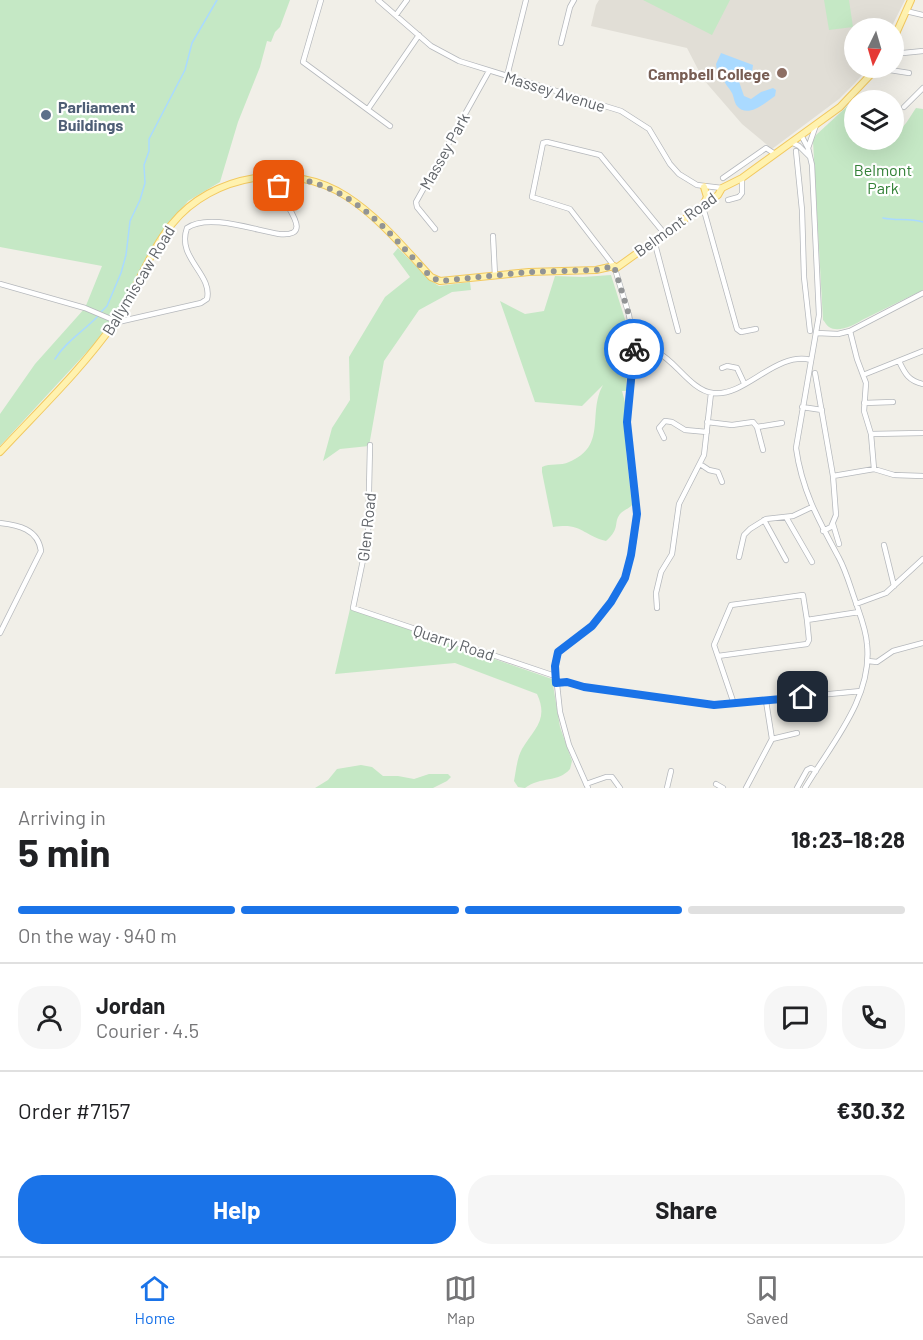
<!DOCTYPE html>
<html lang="en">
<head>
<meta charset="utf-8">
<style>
  :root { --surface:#fff; --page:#f6f6f6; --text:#202124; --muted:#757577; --line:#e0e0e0; --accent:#1a73e8 }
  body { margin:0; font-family:Barlow,sans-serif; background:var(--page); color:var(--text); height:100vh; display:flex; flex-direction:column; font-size:22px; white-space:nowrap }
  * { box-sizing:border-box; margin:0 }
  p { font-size:20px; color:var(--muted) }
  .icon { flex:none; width:33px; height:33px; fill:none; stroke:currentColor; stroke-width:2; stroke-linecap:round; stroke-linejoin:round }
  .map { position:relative; height:788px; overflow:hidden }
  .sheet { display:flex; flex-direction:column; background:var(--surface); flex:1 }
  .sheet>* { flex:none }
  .needle { width:39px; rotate:185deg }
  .tools { position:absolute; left:844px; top:18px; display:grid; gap:12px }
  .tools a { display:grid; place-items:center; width:60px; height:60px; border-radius:50%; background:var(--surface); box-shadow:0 6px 24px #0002; font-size:30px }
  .pin { position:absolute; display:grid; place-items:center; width:51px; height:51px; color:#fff; margin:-26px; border-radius:12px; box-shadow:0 3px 9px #0006 }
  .courier { position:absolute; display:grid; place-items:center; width:60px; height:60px; margin:-30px; border:4px solid #1a73e8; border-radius:50%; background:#fff; color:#222; box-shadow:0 2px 8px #0007 }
  .headline em { font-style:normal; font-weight:700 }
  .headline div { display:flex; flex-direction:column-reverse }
  .headline { display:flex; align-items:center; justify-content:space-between; height:102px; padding:0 18px }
  h1 { font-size:39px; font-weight:700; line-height:45px }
  .bar { display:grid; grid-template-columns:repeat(4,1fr); gap:9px 6px; align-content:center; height:72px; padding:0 18px }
  .bar i { height:8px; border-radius:4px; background:var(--line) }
  .bar .active { background:var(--accent) }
  .bar p { grid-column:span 4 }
  .line { display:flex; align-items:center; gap:15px; padding:0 18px; border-top:2px solid var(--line) }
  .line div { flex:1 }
  .round { display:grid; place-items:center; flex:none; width:63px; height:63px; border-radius:24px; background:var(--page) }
  .action { display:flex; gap:12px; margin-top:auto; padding:12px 18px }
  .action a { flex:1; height:69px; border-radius:24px; background:var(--accent); color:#fff; font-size:24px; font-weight:700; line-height:69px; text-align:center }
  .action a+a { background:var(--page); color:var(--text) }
  .tab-bar { display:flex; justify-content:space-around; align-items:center; height:84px; border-top:2px solid var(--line); background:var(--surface); font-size:16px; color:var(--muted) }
  .tab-bar a { display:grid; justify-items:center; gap:3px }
  .tab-bar .active { color:var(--accent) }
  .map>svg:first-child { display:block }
  .education { fill:#e1ded6 }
  .green { fill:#c5e8c5 }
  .water { fill:#aadaff }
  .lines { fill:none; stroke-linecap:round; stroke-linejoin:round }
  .stream { stroke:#aadaff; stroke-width:1.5 }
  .minor-casing { stroke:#b5b8bc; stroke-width:6 }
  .major-casing { stroke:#f2c960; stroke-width:8 }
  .minor { stroke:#fff; stroke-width:4.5 }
  .major { stroke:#fff2af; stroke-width:6 }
  .done { stroke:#929495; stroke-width:6; stroke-dasharray:0 10.8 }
  .route { stroke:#1a73e8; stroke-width:8 }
  .education-dot { fill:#8d6e63; stroke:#fff; stroke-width:2 }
  .service-dot { fill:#5c6f8a; stroke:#fff; stroke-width:2 }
  .labels { text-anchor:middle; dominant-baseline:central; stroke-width:4.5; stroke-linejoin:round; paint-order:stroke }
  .education-label { font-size:16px; font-weight:bold; fill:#785e54; stroke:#fff; text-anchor:end }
  .street-label { font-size:16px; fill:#5f6368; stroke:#fff }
  .service-label { font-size:16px; font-weight:bold; fill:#4e5e75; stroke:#fff; text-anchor:start }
  .park-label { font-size:16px; fill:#348238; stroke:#fff }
</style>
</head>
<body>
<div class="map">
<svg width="923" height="788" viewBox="0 0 923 788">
  <rect width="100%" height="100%" fill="#f1efe8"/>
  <path class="education" d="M599 0H905L891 28H855V68H868L855 83 839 99 772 149 742 124 703 79 687 48 591 26 596 5Z"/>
  <path class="green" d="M0 0H290L280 27 275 32 271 42 267 41 260 67 238 122 220 182 188 201 162 232 112 320 97 341 0 446V414L35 364 85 308 102 266 0 247Z
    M643 0H730L712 35Z
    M824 0H849L853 27 829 30Z
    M854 100 855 140H894V132C905 129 910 116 916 108L923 109V290L862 320C855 325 838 333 829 327 827 326 825 322 823 320L813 141 816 135Z
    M398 248 431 281 439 286 470 282 471 290 452 292 419 310 384 361 369 446 340 449 323 461 332 428 350 400 349 357 385 297 410 277 393 254Z
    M611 275 629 332 626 391H622L625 402 626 451 632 505C629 509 623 510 620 514 613 523 621 528 606 541 582 535 582 522 553 527L542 472V467C550 463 561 466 569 462 608 446 587 413 603 385L582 406 535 402 500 301 525 314 544 311 555 276 583 277Z
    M350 609 552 679 560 727 572 761 570 769C558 783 541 776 525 788L518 787 514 781C516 771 517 758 522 749 534 729 549 720 537 694L455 663 335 674Z
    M361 765 372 767 383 776H398L414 779 429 774H448L451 777 447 781 433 788H315L328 780 337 769Z"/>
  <path class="water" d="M721 53 753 65 752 72 747 75 741 72 736 73 744 96 751 99 761 92 773 88 776 90 775 96C766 102 748 119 737 106 734 102 734 97 732 93 729 87 724 84 723 77L717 71 716 64Z"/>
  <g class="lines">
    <path class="stream" d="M883 218C896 221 910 218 923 222
      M101 312 107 306 121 273 126 255 130 221 140 200 145 183 144 165 149 151V139L185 70 192 43 217 0
      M55 359C66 341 84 331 98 316"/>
    <defs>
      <path id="minor" d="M321 0 303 62 390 126
        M378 0 431 46 459 61 621 111 649 129 670 164 679 174 697 185 722 188
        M906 11 923 15
        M396 15 407 0
        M561 43 570 7 574 0
        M894 48 903 53 923 51
        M877 68 909 73
        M507 76 526 0
        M904 107 923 88
        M368 109 419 35
        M801 135 808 148 812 165 819 315 796 448C802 491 819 521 839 558 846 571 850 586 855 600 860 615 866 629 867 644 873 698 831 744 805 788
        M791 142 799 146 810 157
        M808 148 816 125
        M796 151 802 210 804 277 810 331
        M723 178 766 148 775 154
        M728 200 739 197 742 193V178
        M702 206 705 214 737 329 741 332 756 329
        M435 229 417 207 416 202 489 71
        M493 236 495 276
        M654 240 678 331
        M614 266 570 209 532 197 543 143 547 142 600 155 664 233
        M0 284 85 308 118 322 201 303 207 299C213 274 176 258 187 228 208 213 254 230 279 234 311 237 291 213 284 199 280 192 278 185 277 176
        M850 331 857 359 866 383 864 411 871 434 874 469
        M817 333 838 334 850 331 923 293
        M633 360C662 328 682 390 713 393 746 397 775 351 811 360
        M899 361C905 374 909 381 923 384
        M722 368 727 366 737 368 744 383
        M815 373 833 476 836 515 831 527 823 531
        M863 375 923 351
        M864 403 893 402
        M802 407 822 410
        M707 422 732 425 753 422 757 427 782 423
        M757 427 763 450
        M871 434 923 433
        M664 438 659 428 665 421 672 422 685 430 707 432
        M370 445 368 536 353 608 555 676
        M700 464 709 470 718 472 722 482
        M833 476 874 469 894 475 923 476
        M786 517 812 562
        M764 520 786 560
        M0 523C18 525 38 529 41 551L0 633
        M833 524 839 544
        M884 545 894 586
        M739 557 744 535 750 529 766 519 793 516 812 507
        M856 604 886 593 923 559
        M657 608 656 593 661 572 672 554 679 504 704 455 711 393
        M718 656 807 644 809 640 807 620
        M868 661 877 662 893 651 923 643
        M556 683 567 682 584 687 714 705 861 691
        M734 704 714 645 731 605 803 595 807 620 859 612
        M772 739 797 733
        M586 784 606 777H612L620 788
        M716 784 723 788
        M588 788 569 745 560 712 555 666 558 653 592 626 611 602 625 578 634 540 637 514 627 422 633 340 629 315 615 269
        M667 788 671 771
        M746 788 772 739 766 701
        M797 788 807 770 811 768 816 771"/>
      <path id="major" d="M894 38 911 0
        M704 203 707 197 704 187
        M0 452C39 410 82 369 115 322 137 291 148 253 172 224 212 174 292 161 346 196 379 217 405 249 431 277L440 281 529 272 596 270 614 266 615 269 718 195 722 188 742 178 840 107 877 68"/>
    </defs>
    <use href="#minor" class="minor-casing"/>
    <use href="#major" class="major-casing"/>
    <use href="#minor" class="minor"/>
    <use href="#major" class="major"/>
  </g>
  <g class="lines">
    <path class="done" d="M279 186 277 176C351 181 384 228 431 277L440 281 529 272 596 270 614 266 629 315 634 349"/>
    <path class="route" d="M634 349 627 422 637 514 631 555 625 578 611 602 592 626 558 652 555 666 556 683 567 682 584 687 714 705 803 697"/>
  </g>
  <circle class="education-dot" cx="782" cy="73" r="6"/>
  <circle class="service-dot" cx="46" cy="115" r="6"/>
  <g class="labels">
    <g class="education-label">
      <text x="770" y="73">Campbell College</text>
    </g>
    <g class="street-label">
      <text transform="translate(555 91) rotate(17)">Massey Avenue</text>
      <text transform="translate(444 151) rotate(-61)">Massey Park</text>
      <text transform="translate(675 224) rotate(-36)">Belmont Road</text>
      <text transform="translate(138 280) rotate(-59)">Ballymiscaw Road</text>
      <text transform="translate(366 527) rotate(-84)">Glen Road</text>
      <text transform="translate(454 642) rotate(18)">Quarry Road</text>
    </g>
    <g class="service-label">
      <text x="58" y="106">Parliament<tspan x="58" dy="18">Buildings</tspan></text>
    </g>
    <g class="park-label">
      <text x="883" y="169">Belmont<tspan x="883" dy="18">Park</tspan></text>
    </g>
  </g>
</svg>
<div class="tools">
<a><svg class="needle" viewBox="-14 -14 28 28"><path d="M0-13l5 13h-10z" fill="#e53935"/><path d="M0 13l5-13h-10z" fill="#757577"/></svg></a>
<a><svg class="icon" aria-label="layers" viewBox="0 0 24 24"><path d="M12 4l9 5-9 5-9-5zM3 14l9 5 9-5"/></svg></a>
</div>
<div class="pin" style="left:279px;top:186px;background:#ea580c"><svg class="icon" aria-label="bag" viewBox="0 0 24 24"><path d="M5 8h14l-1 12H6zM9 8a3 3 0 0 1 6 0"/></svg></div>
<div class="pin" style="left:803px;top:697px;background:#1f2937"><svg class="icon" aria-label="home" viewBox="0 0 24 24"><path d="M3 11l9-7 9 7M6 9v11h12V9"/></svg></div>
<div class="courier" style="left:634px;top:349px"><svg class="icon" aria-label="bike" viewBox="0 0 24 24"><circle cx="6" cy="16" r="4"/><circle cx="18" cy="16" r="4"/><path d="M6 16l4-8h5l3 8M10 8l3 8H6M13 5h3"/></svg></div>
</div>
<section class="sheet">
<div class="headline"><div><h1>5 min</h1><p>Arriving in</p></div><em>18:23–18:28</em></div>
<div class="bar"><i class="active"></i><i class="active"></i><i class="active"></i><i></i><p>On the way · 940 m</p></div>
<div class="line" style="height:108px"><a class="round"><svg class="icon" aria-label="person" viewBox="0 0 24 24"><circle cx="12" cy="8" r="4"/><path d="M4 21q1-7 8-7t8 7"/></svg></a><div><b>Jordan</b><p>Courier · 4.5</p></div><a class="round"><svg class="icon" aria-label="chat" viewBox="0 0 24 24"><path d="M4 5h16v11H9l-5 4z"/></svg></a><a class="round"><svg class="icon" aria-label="phone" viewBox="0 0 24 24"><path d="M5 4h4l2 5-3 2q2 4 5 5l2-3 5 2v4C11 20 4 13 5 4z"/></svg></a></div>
<div class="line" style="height:78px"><div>Order #7157</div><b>€30.32</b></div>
<div class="action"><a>Help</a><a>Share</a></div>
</section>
<nav class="tab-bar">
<a class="active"><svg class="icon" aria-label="home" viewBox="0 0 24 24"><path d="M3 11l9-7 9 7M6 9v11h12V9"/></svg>Home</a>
<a><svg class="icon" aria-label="map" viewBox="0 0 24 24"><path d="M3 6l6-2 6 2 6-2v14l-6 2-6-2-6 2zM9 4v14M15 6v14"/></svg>Map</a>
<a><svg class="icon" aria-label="saved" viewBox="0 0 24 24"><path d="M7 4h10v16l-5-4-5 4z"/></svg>Saved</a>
</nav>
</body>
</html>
